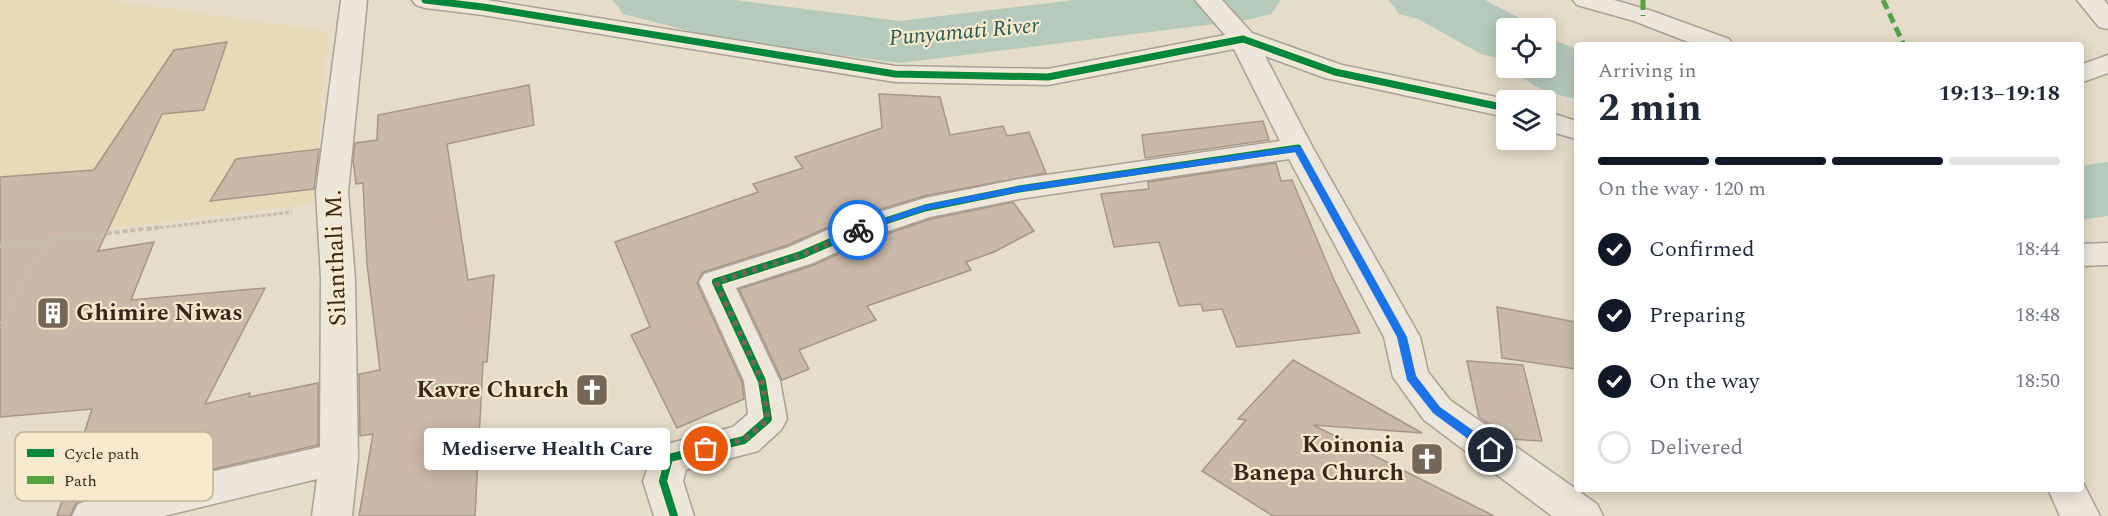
<!DOCTYPE html>
<html lang="en">
<head>
<meta charset="utf-8">
<style>
  :root { --surface:#fff; --page:#f2f2f3; --text:#1f2937; --muted:#747a83; --line:#e0e1e3; --accent:#111827 }
  body { margin:0; font-family:Spectral,serif; background:var(--page); color:var(--text); height:100vh; display:flex; flex-direction:column; font-size:22px; white-space:nowrap }
  * { box-sizing:border-box; margin:0 }
  p { font-size:20px; color:var(--muted) }
  .icon { flex:none; width:33px; height:33px; fill:none; stroke:currentColor; stroke-width:2; stroke-linecap:round; stroke-linejoin:round }
  .map { position:relative; flex:1; overflow:hidden }
  .panel { position:absolute; left:1574px; top:42px; width:510px; height:450px; display:flex; flex-direction:column; background:var(--surface); border-radius:6px; box-shadow:0 3px 15px #0003 }
  .panel>* { flex:none }
  .buttons { position:absolute; left:1496px; top:18px; display:grid; gap:12px }
  .buttons a { display:grid; place-items:center; width:60px; height:60px; border-radius:6px; background:var(--surface); box-shadow:0 3px 15px #0003; font-size:30px }
  .pin { position:absolute; display:grid; place-items:center; width:51px; height:51px; color:#fff; margin:-26px; border:3px solid #fff; border-radius:50%; box-shadow:0 2px 6px #0007 }
  .courier { position:absolute; display:grid; place-items:center; width:60px; height:60px; margin:-30px; border:4px solid #1a73e8; border-radius:50%; background:#fff; color:#222; box-shadow:0 2px 8px #0007 }
  .bubble { position:absolute; height:42px; border-radius:6px; background:var(--surface); box-shadow:0 3px 15px #0003; font-size:20px; font-weight:700; line-height:42px; text-align:center }
  .headline em { font-style:normal; font-weight:700 }
  .headline div { display:flex; flex-direction:column-reverse }
  .headline { display:flex; align-items:center; justify-content:space-between; height:102px; padding:0 24px }
  h1 { font-size:39px; font-weight:700; line-height:45px }
  .bar { display:grid; grid-template-columns:repeat(4,1fr); gap:9px 6px; align-content:center; height:72px; padding:0 24px }
  .bar i { height:8px; border-radius:4px; background:var(--line) }
  .bar .on { background:var(--accent) }
  .bar p { grid-column:span 4 }
  ol { padding:0 24px; list-style:none }
  li { display:flex; align-items:center; gap:18px; height:66px }
  li p { margin-inline-start:auto }
  li .icon { padding:6px; border-radius:50%; background:var(--accent); color:#fff; stroke-width:4 }
  li:last-child { color:var(--muted) }
  li i { width:33px; height:33px; border:3px solid var(--line); border-radius:50% }
  .map>svg:first-child { display:block }
  .farmland { fill:#e7dbb7 }
  .lines { fill:none; stroke-linecap:round; stroke-linejoin:round }
  .river { fill:#b5cabc; fill-rule:evenodd }
  .building { fill:#cab9a9; stroke:#a59688; stroke-width:1.5 }
  .street-casing { stroke:#aaa093; stroke-width:3 }
  .path-far1 { stroke:#c5bdb2; stroke-width:3; stroke-dasharray:4 2; stroke-linecap:butt }
  .path { stroke:#c5bdb2; stroke-width:4; stroke-dasharray:5 3; stroke-linecap:butt }
  .street { fill:#ece6db; fill-rule:evenodd }
  .quiet { stroke:#53a340; stroke-width:5; stroke-dasharray:10 5; stroke-linecap:butt }
  .cycleway-far1-casing { stroke:#f8eacc; stroke-width:10 }
  .cycleway-casing { stroke:#f8eacc; stroke-width:12 }
  .cycleway-far1 { stroke:#00873e; stroke-width:7 }
  .cycleway { stroke:#00873e; stroke-width:8 }
  .route { fill:#1a73e8 }
  .done { stroke:#756657; stroke-width:6; stroke-dasharray:0 10.8 }
  .labels { text-anchor:middle; dominant-baseline:central; stroke-width:4.5; stroke-linejoin:round; paint-order:stroke }
  .far-water-label { font-size:22px; font-style:italic; fill:#285a54; stroke:#f8eacc }
  .street-label { font-size:24px; fill:#38271a; stroke:#f8eacc }
  .poi-label { font-size:24px; font-weight:bold; fill:#38271a; stroke:#f8eacc; text-anchor:end }
  .key { fill:#f8eacc; stroke:#beb097; stroke-width:1.5 }
  .key-label { font-size:16px; fill:#38271a }
</style>
</head>
<body>
<div class="map">
<svg width="2108" height="516" viewBox="0 0 2108 516">
  <rect width="100%" height="100%" fill="#e5dcc9"/>
  <path class="farmland" d="M0 0H106L328 31 313 204 0 242Z"/>
  <g class="lines">
    <path class="river" d="M613 0H735L900 21 1074 0H1281L1271 14 1247 20 900 63 728 41 623 14Z
      M1389 0H1485L1531 24 1534 28H1506V60L1481 54 1418 19 1399 14Z
      M1545 38 1576 48V99C1555 95 1527 87 1514 68H1545Z
      M2108 162V216L2080 220V166Z"/>
  </g>
  <path class="building" d="M227 42 204 110 162 114 98 251 154 242 131 300 265 288 205 404 250 393 249 397 318 383V445L92 497 76 503 70 516H57L92 409 0 417V177L94 170 174 50Z
    M529 85 534 125 447 144 468 280 494 275 487 362H483L475 516H359L373 434 360 436 359 374 380 370 367 264 363 183 356 184 353 160 355 143 377 140 378 115Z
    M879 94 940 97 950 135 1003 126 1007 136 1029 132 1046 173 924 196 842 221 788 245 703 272 697 283 742 382 744 399 677 428 631 335 650 327 615 242 758 192 753 184 803 168 795 157 882 128Z
    M1263 121 1269 140 1145 158 1142 135Z
    M319 149 314 189 210 201 236 159Z
    M1276 163 1281 181 1292 180 1334 280 1360 333 1237 347 1222 309 1203 311 1201 304 1179 306 1159 242 1114 247 1101 194 1149 189 1148 182Z
    M1013 202 1034 231 994 252 966 262 971 270 867 306 876 320 799 350 809 369 782 380 739 289 814 265 866 241 931 219Z
    M1497 307 1576 322V369L1502 358Z
    M1293 360 1422 433 1313 425 1494 516H1273L1202 471 1246 420 1238 419Z
    M1467 361 1523 365 1542 441 1509 439 1479 417Z"/>
  <g class="lines">
    <defs>
      <path id="street" d="M341 0H367L348 192 355 279 358 458 352 516H312L317 479 164 516H72L78 504 92 499 320 447 321 279 316 192Z
        M412 0H487L895 66 1048 69 1225 35 1195 0H1222L1252 33 1342 65 1511 100H1506V117L1325 78 1265 56 1313 148 1420 337 1428 372 1450 400 1597 504 1603 516H1552L1424 420 1393 377 1384 337 1289 159 1019 199 930 217 865 239 813 263 736 288 780 381 787 419 781 430 758 451 686 470 683 481 694 516H654L643 481 655 447 733 427 748 414 744 381 699 282 704 274 789 247 843 223 925 198 1019 179 1280 141 1234 49 1048 85 895 82 483 15 425 8 416 5Z
        M1573 0H1614L1652 11 1729 39 1733 45H1696L1634 21 1577 5Z
        M2077 0H2104L2108 5V29L2099 27Z
        M2108 55V73L2080 83V65Z
        M1545 111 1576 121V139L1545 130Z
        M2108 243V265L2080 266V244Z
        M2080 477 2100 516H2060L2048 489H2080Z"/>
    </defs>
    <use href="#street" class="street-casing"/>
    <path class="path-far1" d="M148 229 292 212"/>
    <path class="path" d="M51 240 161 227
      M0 246 51 240 26 275 0 328"/>
    <use href="#street" class="street"/>
    <path class="quiet" d="M1643 0V16
      M1883 0 1904 45"/>
    <defs>
      <path id="cycleway-far1" d="M425 0 483 7 895 74 1048 77 1243 39 1335 72 1506 108
        M861 229 925 208 1019 189 1298 148"/>
      <path id="cycleway" d="M674 516 663 481 669 458 744 440 768 419 762 381 716 282 801 255 866 227"/>
    </defs>
    <use href="#cycleway-far1" class="cycleway-far1-casing"/>
    <use href="#cycleway" class="cycleway-casing"/>
    <use href="#cycleway-far1" class="cycleway-far1"/>
    <use href="#cycleway" class="cycleway"/>
  </g>
  <path class="route" d="M1298 146 1302 148 1407 337 1416 376 1440 407 1495 446V453H1487L1433 413 1407 380 1397 337 1295 152 1019 192 926 210 858 233 853 230 924 205 1019 186Z"/>
  <g class="lines">
    <path class="done" d="M706 449 744 440 768 419 762 381 716 282 801 255 858 230"/>
  </g>
  <defs>
    <symbol id="building-square" viewBox="-11 -11 22 22"><rect x="-9" y="-9" width="18" height="18" rx="4" fill="#756657" stroke="#f8eacc"/><path d="M-4-6H4V6H1V3H-1V6H-4ZM-2.5-4.3h1.7v1.8h-1.7ZM.8-4.3h1.7v1.8H.8ZM-2.5-1h1.7V.8h-1.7ZM.8-1h1.7V.8H.8Z" fill="#fff"/></symbol>
    <symbol id="church-square" viewBox="-11 -11 22 22"><rect x="-9" y="-9" width="18" height="18" rx="4" fill="#756657" stroke="#f8eacc"/><path d="M-1.2-6h2.4v3.5h3.3v2.4h-3.3V6h-2.4V-.1h-3.3v-2.4h3.3Z" fill="#fff"/></symbol>
  </defs>
  <g fill-rule="evenodd">
    <use href="#building-square" x="34" y="294" width="38" height="38"/>
    <use href="#church-square" x="573" y="371" width="38" height="38"/>
    <use href="#church-square" x="1408" y="440" width="38" height="38"/>
  </g>
  <g class="labels">
    <g class="far-water-label">
      <text transform="translate(964 32) rotate(-5)">Punyamati River</text>
    </g>
    <g class="street-label">
      <text transform="translate(336 258) rotate(-92)">Silanthali M.</text>
    </g>
    <g class="poi-label">
      <text x="76" y="313" text-anchor="start">Ghimire Niwas</text>
      <text x="569" y="390">Kavre Church</text>
      <text x="1404" y="445">Koinonia<tspan x="1404" dy="28">Banepa Church</tspan></text>
    </g>
  </g>
  <rect x="15" y="432" width="198" height="69" rx="9" class="key"/>
  <rect x="27" y="449" width="27" height="8" fill="#00873e"/>
  <rect x="27" y="476" width="27" height="8" fill="#53a340"/>
  <g class="key-label">
    <text x="64" y="459">Cycle path</text>
    <text x="64" y="486">Path</text>
  </g>
</svg>
<div class="buttons">
<a><svg class="icon" aria-label="locate" viewBox="0 0 24 24"><circle cx="12" cy="12" r="6"/><path d="M12 2v4M12 18v4M2 12h4M18 12h4"/></svg></a>
<a><svg class="icon" aria-label="layers" viewBox="0 0 24 24"><path d="M12 4l9 5-9 5-9-5zM3 14l9 5 9-5"/></svg></a>
</div>
<div class="pin" style="left:706px;top:449px;background:#ea580c"><svg class="icon" aria-label="bag" viewBox="0 0 24 24"><path d="M5 8h14l-1 12H6zM9 8a3 3 0 0 1 6 0"/></svg></div>
<div class="pin" style="left:1491px;top:450px;background:#1f2937"><svg class="icon" aria-label="home" viewBox="0 0 24 24"><path d="M3 11l9-7 9 7M6 9v11h12V9"/></svg></div>
<div class="courier" style="left:858px;top:230px"><svg class="icon" aria-label="bike" viewBox="0 0 24 24"><circle cx="6" cy="16" r="4"/><circle cx="18" cy="16" r="4"/><path d="M6 16l4-8h5l3 8M10 8l3 8H6M13 5h3"/></svg></div>
<div class="bubble" style="left:424px;top:428px;width:246px">Mediserve Health Care</div>
<section class="panel">
<div class="headline"><div><h1>2 min</h1><p>Arriving in</p></div><em>19:13–19:18</em></div>
<div class="bar"><i class="on"></i><i class="on"></i><i class="on"></i><i></i><p>On the way · 120 m</p></div>
<ol>
<li><svg class="icon" aria-label="check" viewBox="0 0 24 24"><path d="M5 12l5 5 9-10"/></svg>Confirmed<p>18:44</p></li>
<li><svg class="icon" aria-label="check" viewBox="0 0 24 24"><path d="M5 12l5 5 9-10"/></svg>Preparing<p>18:48</p></li>
<li><svg class="icon" aria-label="check" viewBox="0 0 24 24"><path d="M5 12l5 5 9-10"/></svg>On the way<p>18:50</p></li>
<li><i></i>Delivered</li>
</ol>
</section>
</div>
</body>
</html>
